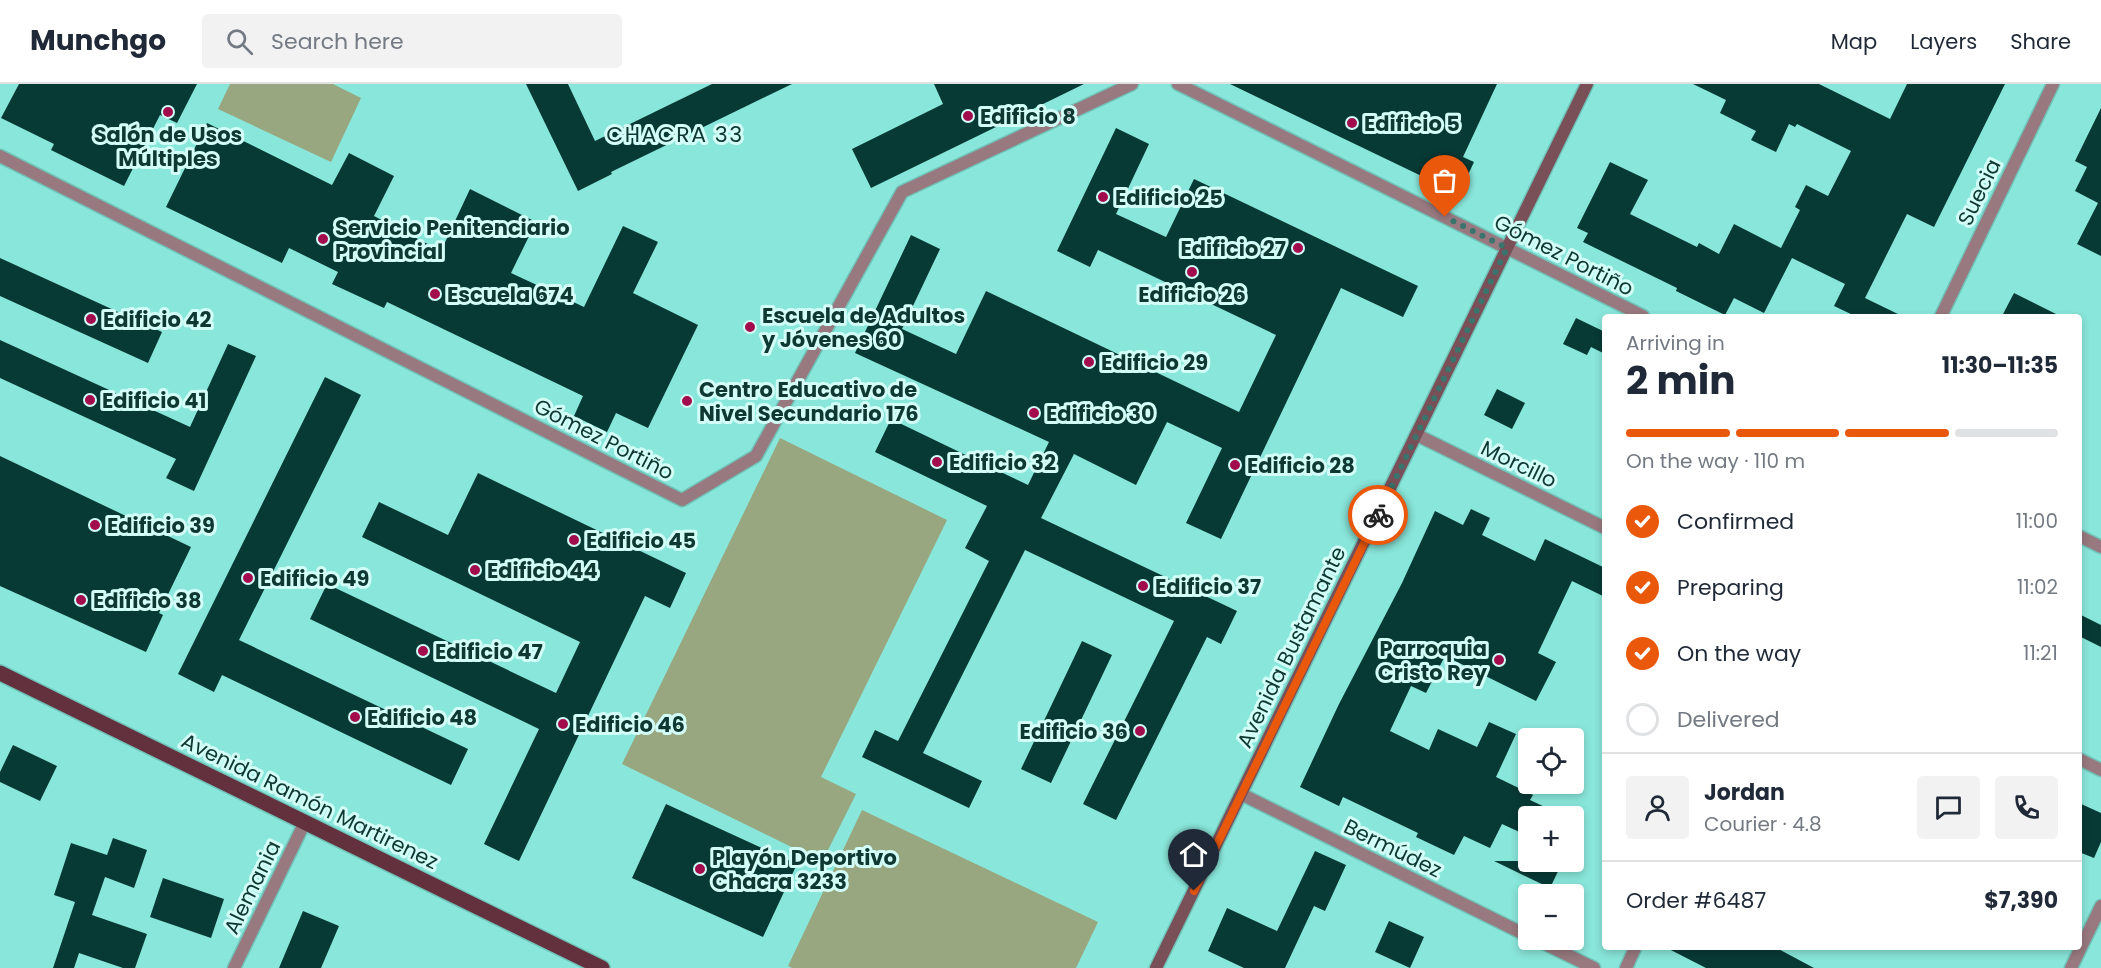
<!DOCTYPE html>
<html lang="en">
<head>
<meta charset="utf-8">
<style>
  :root { --surface:#fff; --page:#f2f2f3; --text:#1f2937; --muted:#747a83; --line:#e0e1e3; --accent:#ea580c }
  body { margin:0; font-family:Poppins,sans-serif; background:var(--page); color:var(--text); height:100vh; display:flex; flex-direction:column; font-size:22px; white-space:nowrap }
  * { box-sizing:border-box; margin:0 }
  p { font-size:20px; color:var(--muted) }
  .icon { flex:none; width:33px; height:33px; fill:none; stroke:currentColor; stroke-width:2; stroke-linecap:round; stroke-linejoin:round }
  .map { position:relative; flex:1; overflow:hidden }
  .side { position:absolute; left:1602px; top:230px; width:480px; height:636px; display:flex; flex-direction:column; background:var(--surface); border-radius:6px; box-shadow:0 3px 9px #0003 }
  .side>* { flex:none }
  .controls { position:absolute; left:1518px; top:644px; display:grid; gap:12px }
  .controls a { display:grid; place-items:center; width:66px; height:66px; border-radius:6px; background:var(--surface); box-shadow:0 3px 9px #0003; font-size:30px }
  .pin { position:absolute; display:grid; place-items:center; width:51px; height:51px; color:#fff; margin:-62px -26px; border-radius:50% 50% 50% 0; rotate:-45deg; box-shadow:0 0 6px #0007 }
  .pin .icon { rotate:45deg }
  .courier { position:absolute; display:grid; place-items:center; width:60px; height:60px; margin:-30px; border:4px solid #ea580c; border-radius:50%; background:#fff; color:#222; box-shadow:0 2px 8px #0007 }
  .summary em { font-style:normal; font-weight:700 }
  .summary div { display:flex; flex-direction:column-reverse }
  .summary { display:flex; align-items:center; justify-content:space-between; height:102px; padding:0 24px }
  h1 { font-size:39px; font-weight:700; line-height:45px }
  .bar { display:grid; grid-template-columns:repeat(4,1fr); gap:9px 6px; align-content:center; height:72px; padding:0 24px }
  .bar i { height:8px; border-radius:4px; background:var(--line) }
  .bar .current { background:var(--accent) }
  .bar p { grid-column:span 4 }
  .line { display:flex; align-items:center; gap:15px; padding:0 24px; border-top:2px solid var(--line) }
  .line div { flex:1 }
  .round { display:grid; place-items:center; flex:none; width:63px; height:63px; border-radius:6px; background:var(--page) }
  ol { padding:0 24px; list-style:none }
  li { display:flex; align-items:center; gap:18px; height:66px }
  li p { margin-inline-start:auto }
  li .icon { padding:6px; border-radius:50%; background:var(--accent); color:#fff; stroke-width:4 }
  li:last-child { color:var(--muted) }
  li i { width:33px; height:33px; border:3px solid var(--line); border-radius:50% }
  header { display:flex; align-items:center; gap:36px; box-sizing:border-box; height:84px; padding:0 30px; background:var(--surface); border-bottom:2px solid var(--line) }
  header strong { font-size:28px }
  nav { display:flex; gap:33px; margin-inline-start:auto; font-size:21px }
  .search { width:420px; height:54px; background:var(--page); display:flex; align-items:center; gap:15px; box-sizing:border-box; padding:0 21px; border-radius:6px; color:var(--muted); font-size:22px }
  .map>svg:first-child { display:block }
  .green { fill:#98a77f }
  .building { fill:#083a35 }
  .lines { fill:none; stroke-linecap:round; stroke-linejoin:round }
  .street-casing { stroke:#71c3b9; stroke-width:15 }
  .secondary-casing { stroke:#71c3b9; stroke-width:15 }
  .primary-casing { stroke:#71c3b9; stroke-width:18 }
  .street { stroke:#97797f; stroke-width:12 }
  .secondary { stroke:#794f58; stroke-width:12 }
  .primary { stroke:#62313d; stroke-width:15 }
  .done { stroke:#3a756d; stroke-width:6; stroke-dasharray:0 10.8 }
  .route { stroke:#ea580c; stroke-width:8 }
  .poi-dot { fill:#a30c4c; stroke:#d2fef7; stroke-width:2 }
  .labels { text-anchor:middle; dominant-baseline:central; stroke-width:6; stroke-linejoin:round; paint-order:stroke }
  .poi-label { font-size:21px; font-weight:bold; fill:#0f3833; stroke:#d2fef7; text-anchor:start }
  .street-label { font-size:21px; fill:#0f3833; stroke:#d2fef7 }
  .neighbourhood-label { font-size:22px; letter-spacing:1.5px; fill:#0f3833; stroke:#d2fef7 }
</style>
</head>
<body>
<header>
<strong>Munchgo</strong>
<div class="search"><svg class="icon" aria-label="search" viewBox="0 0 24 24"><circle cx="10" cy="10" r="6"/><path d="M15 15l6 6"/></svg>Search here</div>
<nav><a>Map</a><a>Layers</a><a>Share</a></nav>
</header>
<div class="map">
<svg width="2101" height="884" viewBox="0 0 2101 884">
  <rect width="100%" height="100%" fill="#89e6da"/>
  <path class="green" d="M230 0H333L361 14 331 78 218 25Z
    M780 354 947 436 821 693 856 710 822 778 622 680Z
    M862 726 1098 838 1076 884H792L788 882Z"/>
  <path class="building" d="M19 0H197L177 39 160 31 124 102 51 66 54 60 1 34Z
    M526 0H568L595 57 712 0H792L611 88 612 90 578 107Z
    M934 0H1084L871 104 852 65 943 20Z
    M1230 0H1497L1463 73 1474 78 1459 110Z
    M1693 0H1819L1890 35 1907 0H2005L1934 143 1907 130 1865 214 1902 232H1855L1834 222 1845 200 1792 174 1764 229 1734 214 1725 231 1676 207 1677 204 1583 158 1588 149 1577 144 1610 78 1648 96 1630 130 1697 163 1699 159 1719 170 1734 140 1781 164 1800 126 1795 123 1806 101 1828 112 1851 67 1797 40 1795 43 1789 40 1776 68 1751 56 1756 47 1720 29 1726 16Z
    M2101 24V172L2077 160 2098 119 2075 107 2087 83 2075 77Z
    M207 39 332 101 349 69 394 92 374 132 441 167 470 105 536 138 511 189 584 223 623 142 658 158 633 209 698 241 648 344 616 329 607 348 574 332 583 312 387 218 384 224 332 200 338 188 289 164 282 179 166 123Z
    M1116 44 1149 60 1116 130 1166 153 1194 95 1418 202 1403 233 1341 204 1221 455 1186 439 1222 364 1167 338 1136 401 1074 370 1041 434 1237 527 1221 560 1207 553 1116 736 1083 720 1174 537 1025 466 923 669 982 697 969 724 862 673 875 646 898 657 989 477 965 464 987 422 875 368 891 335 1028 401 1049 358 855 269 911 151 940 165 902 245 956 270 986 207 1239 328 1276 251 1098 166 1090 183 1057 167Z
    M0 174 162 248 148 279 0 212Z
    M2014 209 2060 232H2002Z
    M1576 234 1605 248V270L1591 263 1587 271 1563 260Z
    M0 256 190 343 228 260 256 272 194 407 166 394 176 375 0 294Z
    M325 293 361 311 239 556 468 665 451 701 222 591 214 608 178 590Z
    M1497 305 1525 319 1512 345 1484 331Z
    M0 372 191 463 159 529 163 531 146 568 0 502Z
    M478 389 686 489 670 524 645 512 519 777 484 760 539 645 310 535 327 500 556 609 580 558 362 453 379 418 448 451Z
    M1471 425 1490 434 1482 451 1535 477 1545 455 1605 484V513L1572 497 1538 569 1556 578 1536 617 1445 572 1426 609 1411 602 1390 647 1429 666 1438 645 1477 663 1489 638 1516 650 1496 693 1533 711 1530 716 1564 732H1528V752L1502 740 1490 764 1464 752 1454 771 1416 753 1418 749 1343 713 1339 722 1300 703 1339 620 1402 499 1435 427 1463 441Z
    M2079 530 2101 541V563L2079 552Z
    M1082 557 1112 571 1051 699 1021 685Z
    M13 661 57 682 40 717 0 698V688Z
    M2079 719 2101 729V758L2094 774 2079 768Z
    M666 720 797 780 763 853 632 794Z
    M113 754 147 766 134 804 105 793 92 831 147 850 135 884H123L79 869 74 884H53L75 818 54 811 71 759 107 771Z
    M1315 767 1346 781 1325 827 1314 822 1285 884H1244L1208 867 1227 824 1277 847Z
    M1494 777H1563L1550 804Z
    M163 794 224 815 211 854 150 833Z
    M303 827 339 842 321 884H279Z
    M1389 837 1424 853 1410 884 1375 868Z
    M1663 862H1773L1814 884H1706Z"/>
  <g class="lines">
    <defs>
      <path id="street" d="M1178 0 1643 232
        M0 72 682 416 756 372 902 108 1132 0
        M1941 232 2053 0
        M1417 351 1605 444
        M2079 452 2101 463
        M2079 675 2101 686
        M1241 710 1528 852
        M1535 855 1594 884
        M234 884 305 738
        M1626 884 1636 862
        M2071 884 2101 822"/>
      <path id="secondary" d="M1156 884 1587 0"/>
      <path id="primary" d="M0 589 602 884"/>
    </defs>
    <use href="#street" class="street-casing"/>
    <use href="#secondary" class="secondary-casing"/>
    <use href="#primary" class="primary-casing"/>
    <use href="#street" class="street"/>
    <use href="#secondary" class="secondary"/>
    <use href="#primary" class="primary"/>
  </g>
  <g class="lines">
    <path class="done" d="M1378 431 1507 164 1445 133"/>
    <path class="route" d="M1194 807 1378 431"/>
  </g>
  <g class="poi-dot">
    <circle cx="168" cy="28" r="6"/>
    <circle cx="968" cy="32" r="6"/>
    <circle cx="1352" cy="39" r="6"/>
    <circle cx="1103" cy="113" r="6"/>
    <circle cx="323" cy="155" r="6"/>
    <circle cx="1298" cy="164" r="6"/>
    <circle cx="1192" cy="188" r="6"/>
    <circle cx="435" cy="210" r="6"/>
    <circle cx="91" cy="235" r="6"/>
    <circle cx="750" cy="243" r="6"/>
    <circle cx="1089" cy="278" r="6"/>
    <circle cx="90" cy="316" r="6"/>
    <circle cx="687" cy="317" r="6"/>
    <circle cx="1034" cy="329" r="6"/>
    <circle cx="937" cy="378" r="6"/>
    <circle cx="1235" cy="381" r="6"/>
    <circle cx="95" cy="441" r="6"/>
    <circle cx="574" cy="456" r="6"/>
    <circle cx="475" cy="486" r="6"/>
    <circle cx="248" cy="494" r="6"/>
    <circle cx="1143" cy="502" r="6"/>
    <circle cx="81" cy="516" r="6"/>
    <circle cx="423" cy="567" r="6"/>
    <circle cx="1499" cy="576" r="6"/>
    <circle cx="355" cy="633" r="6"/>
    <circle cx="563" cy="640" r="6"/>
    <circle cx="1140" cy="647" r="6"/>
    <circle cx="700" cy="785" r="6"/>
  </g>
  <g class="labels">
    <g class="poi-label">
      <text x="980" y="32">Edificio 8</text>
      <text x="1364" y="39">Edificio 5</text>
      <text x="168" y="50" text-anchor="middle">Salón de Usos<tspan x="168" dy="24">Múltiples</tspan></text>
      <text x="1115" y="113">Edificio 25</text>
      <text x="335" y="143">Servicio Penitenciario<tspan x="335" dy="24">Provincial</tspan></text>
      <text x="1286" y="164" text-anchor="end">Edificio 27</text>
      <text x="447" y="210">Escuela 674</text>
      <text x="1192" y="210" text-anchor="middle">Edificio 26</text>
      <text x="762" y="231">Escuela de Adultos<tspan x="762" dy="24">y Jóvenes 60</tspan></text>
      <text x="103" y="235">Edificio 42</text>
      <text x="1101" y="278">Edificio 29</text>
      <text x="699" y="305">Centro Educativo de<tspan x="699" dy="24">Nivel Secundario 176</tspan></text>
      <text x="102" y="316">Edificio 41</text>
      <text x="1046" y="329">Edificio 30</text>
      <text x="949" y="378">Edificio 32</text>
      <text x="1247" y="381">Edificio 28</text>
      <text x="107" y="441">Edificio 39</text>
      <text x="586" y="456">Edificio 45</text>
      <text x="487" y="486">Edificio 44</text>
      <text x="260" y="494">Edificio 49</text>
      <text x="1155" y="502">Edificio 37</text>
      <text x="93" y="516">Edificio 38</text>
      <text x="1487" y="564" text-anchor="end">Parroquia<tspan x="1487" dy="24">Cristo Rey</tspan></text>
      <text x="435" y="567">Edificio 47</text>
      <text x="367" y="633">Edificio 48</text>
      <text x="575" y="640">Edificio 46</text>
      <text x="1128" y="647" text-anchor="end">Edificio 36</text>
      <text x="712" y="773">Playón Deportivo<tspan x="712" dy="24">Chacra 3233</tspan></text>
    </g>
    <g class="street-label">
      <text transform="translate(1979 108) rotate(-64)">Suecia</text>
      <text transform="translate(1564 171) rotate(27)">Gómez Portiño</text>
      <text transform="translate(604 355) rotate(27)">Gómez Portiño</text>
      <text transform="translate(1519 380) rotate(26)">Morcillo</text>
      <text transform="translate(1291 563) rotate(-64)">Avenida Bustamante</text>
      <text transform="translate(310 717) rotate(26)">Avenida Ramón Martirenez</text>
      <text transform="translate(1393 764) rotate(26)">Bermúdez</text>
      <text transform="translate(252 803) rotate(-64)">Alemania</text>
    </g>
    <g class="neighbourhood-label">
      <text x="675" y="50">CHACRA 33</text>
    </g>
  </g>
</svg>
<div class="controls">
<a><svg class="icon" aria-label="locate" viewBox="0 0 24 24"><circle cx="12" cy="12" r="6"/><path d="M12 2v4M12 18v4M2 12h4M18 12h4"/></svg></a>
<a>+</a>
<a>−</a>
</div>
<div class="pin" style="left:1445px;top:133px;background:#ea580c"><svg class="icon" aria-label="bag" viewBox="0 0 24 24"><path d="M5 8h14l-1 12H6zM9 8a3 3 0 0 1 6 0"/></svg></div>
<div class="pin" style="left:1194px;top:807px;background:#1f2937"><svg class="icon" aria-label="home" viewBox="0 0 24 24"><path d="M3 11l9-7 9 7M6 9v11h12V9"/></svg></div>
<div class="courier" style="left:1378px;top:431px"><svg class="icon" aria-label="bike" viewBox="0 0 24 24"><circle cx="6" cy="16" r="4"/><circle cx="18" cy="16" r="4"/><path d="M6 16l4-8h5l3 8M10 8l3 8H6M13 5h3"/></svg></div>
<section class="side">
<div class="summary"><div><h1>2 min</h1><p>Arriving in</p></div><em>11:30–11:35</em></div>
<div class="bar"><i class="current"></i><i class="current"></i><i class="current"></i><i></i><p>On the way · 110 m</p></div>
<ol>
<li><svg class="icon" aria-label="check" viewBox="0 0 24 24"><path d="M5 12l5 5 9-10"/></svg>Confirmed<p>11:00</p></li>
<li><svg class="icon" aria-label="check" viewBox="0 0 24 24"><path d="M5 12l5 5 9-10"/></svg>Preparing<p>11:02</p></li>
<li><svg class="icon" aria-label="check" viewBox="0 0 24 24"><path d="M5 12l5 5 9-10"/></svg>On the way<p>11:21</p></li>
<li><i></i>Delivered</li>
</ol>
<div class="line" style="height:108px"><a class="round"><svg class="icon" aria-label="person" viewBox="0 0 24 24"><circle cx="12" cy="8" r="4"/><path d="M4 21q1-7 8-7t8 7"/></svg></a><div><b>Jordan</b><p>Courier · 4.8</p></div><a class="round"><svg class="icon" aria-label="chat" viewBox="0 0 24 24"><path d="M4 5h16v11H9l-5 4z"/></svg></a><a class="round"><svg class="icon" aria-label="phone" viewBox="0 0 24 24"><path d="M5 4h4l2 5-3 2q2 4 5 5l2-3 5 2v4C11 20 4 13 5 4z"/></svg></a></div>
<div class="line" style="height:78px"><div>Order #6487</div><b>$7,390</b></div>
</section>
</div>
</body>
</html>
